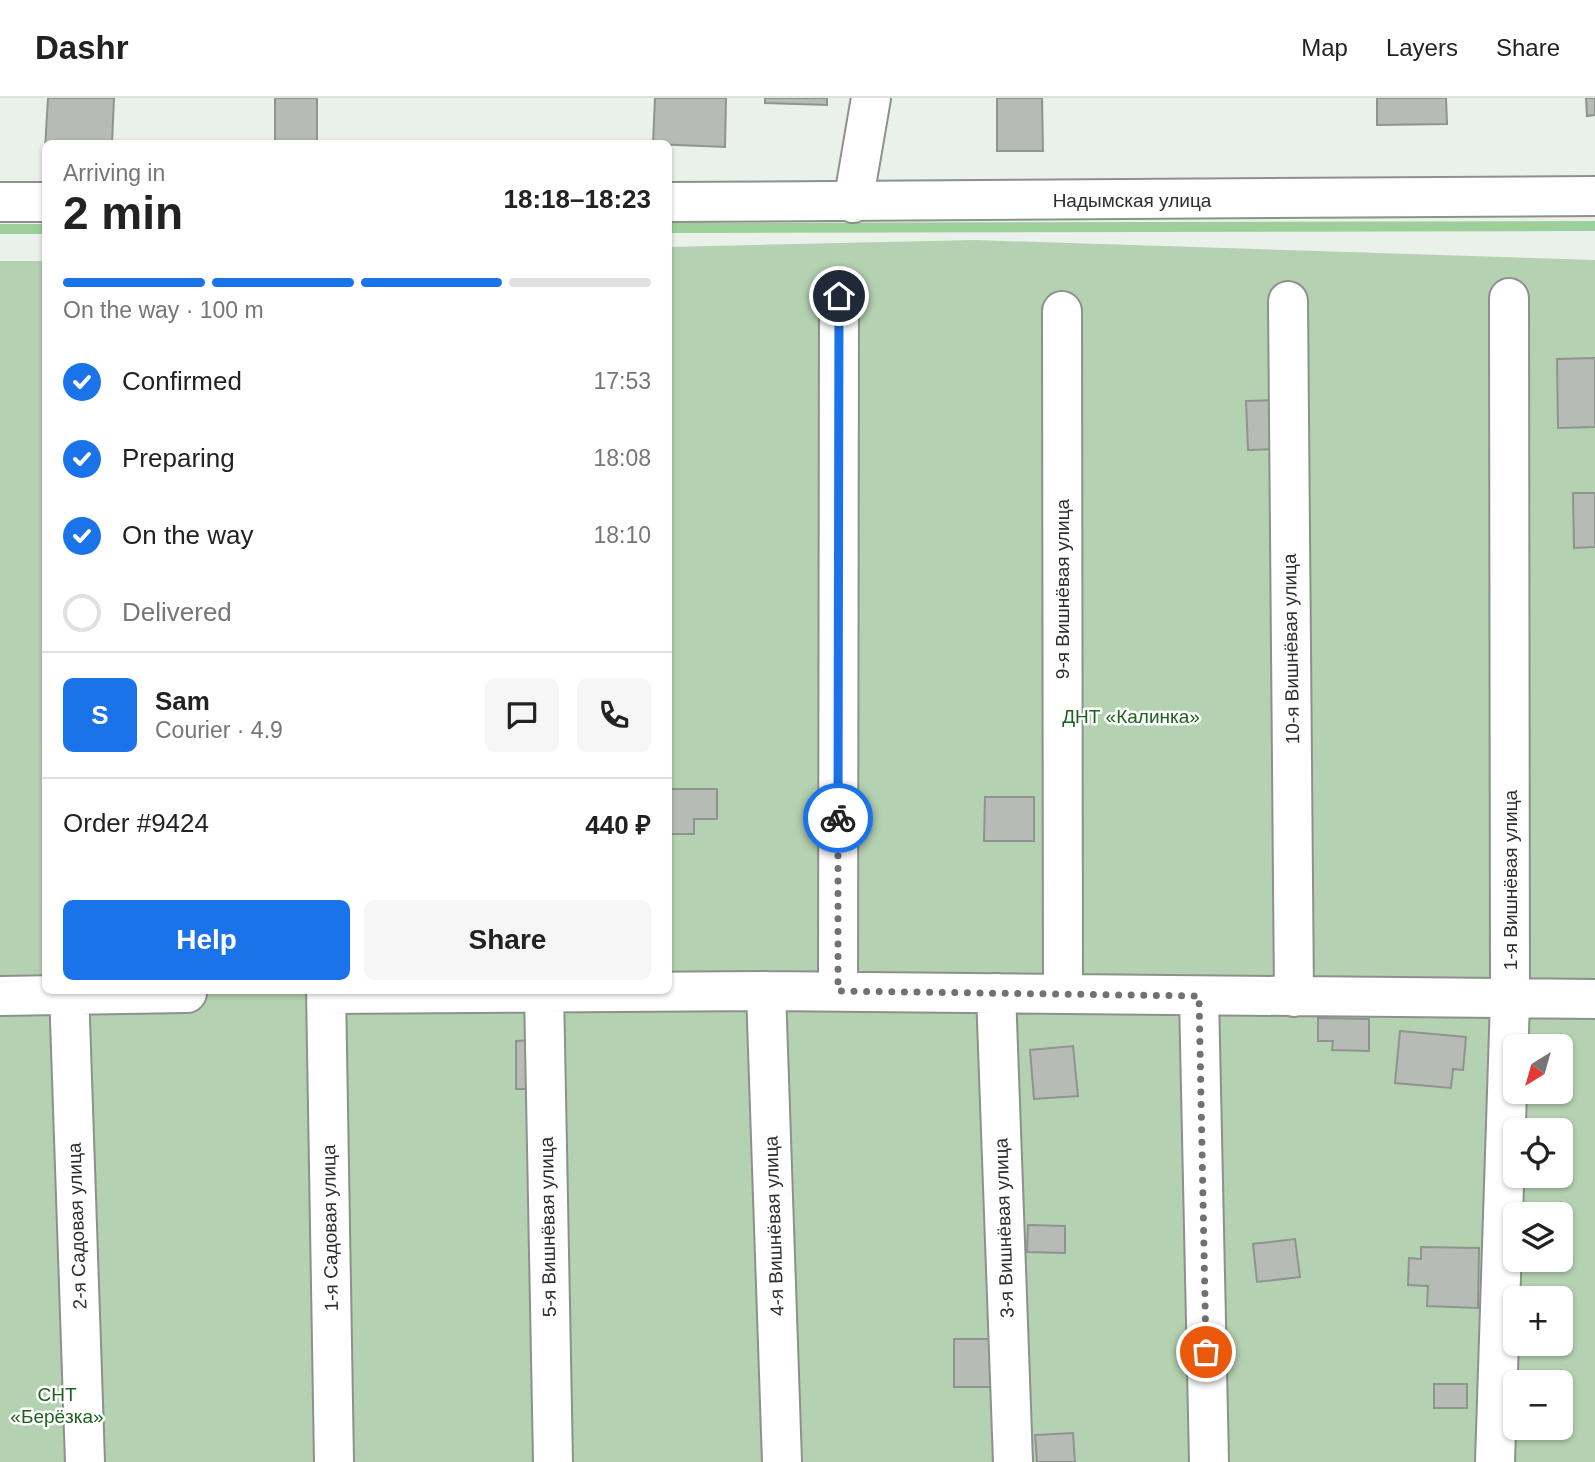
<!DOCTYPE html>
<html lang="en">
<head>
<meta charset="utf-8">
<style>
  :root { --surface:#fff; --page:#f6f6f6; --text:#222; --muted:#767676; --line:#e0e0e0; --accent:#1a73e8 }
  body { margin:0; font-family:Arial,sans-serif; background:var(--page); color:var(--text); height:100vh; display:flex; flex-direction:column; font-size:26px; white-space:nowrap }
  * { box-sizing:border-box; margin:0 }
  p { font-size:23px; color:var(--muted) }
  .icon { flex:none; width:38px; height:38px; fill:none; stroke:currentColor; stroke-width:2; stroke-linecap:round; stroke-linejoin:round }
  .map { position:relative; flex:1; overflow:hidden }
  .details { position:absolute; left:42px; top:42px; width:630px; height:854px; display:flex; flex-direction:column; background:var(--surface); border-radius:10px; box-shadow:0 2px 5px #0004 }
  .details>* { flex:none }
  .needle { width:46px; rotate:217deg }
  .buttons { position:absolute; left:1503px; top:936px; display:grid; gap:14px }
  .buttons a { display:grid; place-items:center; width:70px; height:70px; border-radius:10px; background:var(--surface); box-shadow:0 2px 5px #0004; font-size:35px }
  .pin { position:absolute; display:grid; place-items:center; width:60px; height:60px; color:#fff; margin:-30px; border:4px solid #fff; border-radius:50%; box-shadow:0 2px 7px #0007 }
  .courier { position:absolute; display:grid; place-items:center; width:70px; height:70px; margin:-35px; border:5px solid #1a73e8; border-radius:50%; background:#fff; color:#222; box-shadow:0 2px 9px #0007 }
  .headline em { font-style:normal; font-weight:700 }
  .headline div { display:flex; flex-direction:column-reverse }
  .headline { display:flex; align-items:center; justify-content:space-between; height:119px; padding:0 21px }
  h1 { font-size:46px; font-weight:700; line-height:52px }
  .bar { display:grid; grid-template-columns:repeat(4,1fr); gap:10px 7px; align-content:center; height:84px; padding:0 21px }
  .bar i { height:9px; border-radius:5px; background:var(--line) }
  .bar .selected { background:var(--accent) }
  .bar p { grid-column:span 4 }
  .line { display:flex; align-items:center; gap:18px; padding:0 21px; border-top:2px solid var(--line) }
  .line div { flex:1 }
  .round { display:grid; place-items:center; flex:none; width:74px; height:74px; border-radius:10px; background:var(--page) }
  ol { padding:0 21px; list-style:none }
  li { display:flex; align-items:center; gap:21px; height:77px }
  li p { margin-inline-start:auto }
  li .icon { padding:7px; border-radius:50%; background:var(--accent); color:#fff; stroke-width:4 }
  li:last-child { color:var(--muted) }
  li i { width:38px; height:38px; border:4px solid var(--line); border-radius:50% }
  .action { display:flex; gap:14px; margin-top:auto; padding:14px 21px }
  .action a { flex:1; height:80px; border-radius:10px; background:var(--accent); color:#fff; font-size:28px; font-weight:700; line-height:80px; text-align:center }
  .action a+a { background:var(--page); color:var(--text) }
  header { display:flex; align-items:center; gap:42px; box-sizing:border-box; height:98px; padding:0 35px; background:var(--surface); border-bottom:2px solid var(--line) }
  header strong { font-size:33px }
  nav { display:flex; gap:38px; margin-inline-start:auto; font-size:24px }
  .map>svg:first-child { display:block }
  .green { fill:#b4d1b1; fill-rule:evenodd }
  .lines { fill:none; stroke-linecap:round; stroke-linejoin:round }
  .stream { stroke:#9dcf9a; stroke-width:10 }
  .building { fill:#b6bcb5; stroke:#8e948e; stroke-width:2 }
  .minor-casing { stroke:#8c928b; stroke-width:42 }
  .minor { stroke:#fff; stroke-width:38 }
  .done { stroke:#6e736e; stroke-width:7; stroke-dasharray:0 12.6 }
  .route { stroke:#1a73e8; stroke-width:9 }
  .labels { text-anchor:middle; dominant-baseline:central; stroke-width:5; stroke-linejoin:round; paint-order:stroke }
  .street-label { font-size:19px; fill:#2c2f2c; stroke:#fff }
  .park-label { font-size:19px; fill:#1e611f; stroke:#fff }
</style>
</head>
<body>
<header>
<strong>Dashr</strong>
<nav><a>Map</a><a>Layers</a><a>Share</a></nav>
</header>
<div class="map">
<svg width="1595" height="1364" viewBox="0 0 1595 1364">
  <rect width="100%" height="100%" fill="#eaf1ea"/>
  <path class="green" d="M975 142 1595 162V1364H0V163H45L46 892H668L669 149ZM1516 948H1561V994H1516ZM1516 1032H1561V1078H1516ZM1516 1116H1561V1162H1516ZM1516 1200H1561V1246H1516ZM1516 1284H1561V1330H1516Z"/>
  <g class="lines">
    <path class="stream" d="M668 130 1595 128
      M0 131H46"/>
  </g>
  <path class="building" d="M48 0H114L112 46H46L45 51Z
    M275 0H317V46H275Z
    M655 0H726L725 49 653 46Z
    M765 0H827V7L765 5Z
    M997 0H1042L1043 53H997Z
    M1377 0H1446L1447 26 1377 27Z
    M1586 0H1595V17L1587 18Z
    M1595 260V329L1558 330 1557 261Z
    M1281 302 1283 351 1248 352 1246 303Z
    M1573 395H1595V449L1574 450Z
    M668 691H717V721H694V736H668Z
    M985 699H1034V743H984Z
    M1318 920 1369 921V953L1332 952 1333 943H1318Z
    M1400 933 1466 939 1463 972 1453 971 1451 990 1395 985Z
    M537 942V991H516V943Z
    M1073 948 1078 998 1034 1001 1030 952Z
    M1028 1127 1065 1128V1155L1027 1154Z
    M1295 1141 1300 1179 1257 1184 1253 1146Z
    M1421 1149 1479 1150 1478 1210 1427 1208 1428 1188 1408 1187 1409 1160 1421 1161Z
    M954 1241H993V1289H954Z
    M1434 1286H1467V1310H1434Z
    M1073 1335 1075 1364H1037L1035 1337Z"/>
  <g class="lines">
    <defs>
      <path id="minor" d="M0 104H46
        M668 104 1595 98
        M853 105 871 0
        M1288 203 1294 899
        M1062 213 1063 896
        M69 892 85 1364
        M326 892 334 1364
        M544 893 553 1364
        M766 893 782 1364
        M838 893 839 198
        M996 895 1013 1364
        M326 896 766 893 1595 901
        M0 898 187 895
        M1199 898 1209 1364
        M1495 1364 1510 902 1509 200"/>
    </defs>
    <use href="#minor" class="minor-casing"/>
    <use href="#minor" class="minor"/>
  </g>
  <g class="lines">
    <path class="done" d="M838 720V893L1199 898 1206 1254"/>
    <path class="route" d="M838 720 839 198"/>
  </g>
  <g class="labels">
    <g class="street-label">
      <text x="1132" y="102">Надымская улица</text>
      <text transform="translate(1062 491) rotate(-90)">9-я Вишнёвая улица</text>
      <text transform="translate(1291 551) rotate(-91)">10-я Вишнёвая улица</text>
      <text transform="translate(1510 782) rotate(-90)">1-я Вишнёвая улица</text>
      <text transform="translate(77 1128) rotate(-92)">2-я Садовая улица</text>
      <text transform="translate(774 1128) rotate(-92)">4-я Вишнёвая улица</text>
      <text transform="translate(548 1129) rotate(-91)">5-я Вишнёвая улица</text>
      <text transform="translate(330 1130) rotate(-91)">1-я Садовая улица</text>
      <text transform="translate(1004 1130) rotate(-92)">3-я Вишнёвая улица</text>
    </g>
    <g class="park-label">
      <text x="1131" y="618">ДНТ «Калинка»</text>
      <text x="57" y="1296">СНТ<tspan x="57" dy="22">«Берёзка»</tspan></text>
    </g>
  </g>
</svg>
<div class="buttons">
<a><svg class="needle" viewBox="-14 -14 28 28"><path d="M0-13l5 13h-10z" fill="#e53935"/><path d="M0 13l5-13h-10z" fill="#767676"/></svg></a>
<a><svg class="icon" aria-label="locate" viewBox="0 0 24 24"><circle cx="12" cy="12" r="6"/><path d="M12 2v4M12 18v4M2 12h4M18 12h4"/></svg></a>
<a><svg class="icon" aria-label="layers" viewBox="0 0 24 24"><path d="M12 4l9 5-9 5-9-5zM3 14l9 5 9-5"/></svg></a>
<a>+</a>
<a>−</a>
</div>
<div class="pin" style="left:1206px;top:1254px;background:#ea580c"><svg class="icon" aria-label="bag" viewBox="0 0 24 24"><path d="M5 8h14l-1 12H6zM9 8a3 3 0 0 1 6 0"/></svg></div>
<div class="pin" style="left:839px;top:198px;background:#1f2937"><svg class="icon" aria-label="home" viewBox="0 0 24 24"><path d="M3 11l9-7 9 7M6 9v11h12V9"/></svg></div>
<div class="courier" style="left:838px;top:720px"><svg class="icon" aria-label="bike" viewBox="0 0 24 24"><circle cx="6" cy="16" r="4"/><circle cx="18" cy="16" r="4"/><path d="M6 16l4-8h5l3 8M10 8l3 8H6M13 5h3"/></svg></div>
<section class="details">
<div class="headline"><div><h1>2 min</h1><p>Arriving in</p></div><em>18:18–18:23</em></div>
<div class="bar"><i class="selected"></i><i class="selected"></i><i class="selected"></i><i></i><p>On the way · 100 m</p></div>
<ol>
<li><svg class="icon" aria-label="check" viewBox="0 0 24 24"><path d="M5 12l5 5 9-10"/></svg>Confirmed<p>17:53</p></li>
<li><svg class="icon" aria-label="check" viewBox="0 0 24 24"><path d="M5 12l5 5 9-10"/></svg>Preparing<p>18:08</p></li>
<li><svg class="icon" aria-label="check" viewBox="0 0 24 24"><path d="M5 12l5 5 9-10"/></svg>On the way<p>18:10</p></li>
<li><i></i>Delivered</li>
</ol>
<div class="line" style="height:126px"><b class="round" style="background:var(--accent);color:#fff">S</b><div><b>Sam</b><p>Courier · 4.9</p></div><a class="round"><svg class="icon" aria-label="chat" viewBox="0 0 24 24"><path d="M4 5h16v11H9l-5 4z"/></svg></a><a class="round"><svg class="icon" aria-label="phone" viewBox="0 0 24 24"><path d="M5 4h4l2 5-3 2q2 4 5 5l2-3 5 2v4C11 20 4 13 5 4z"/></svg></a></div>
<div class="line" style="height:91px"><div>Order #9424</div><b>440 ₽</b></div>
<div class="action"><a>Help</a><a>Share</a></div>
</section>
</div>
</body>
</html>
